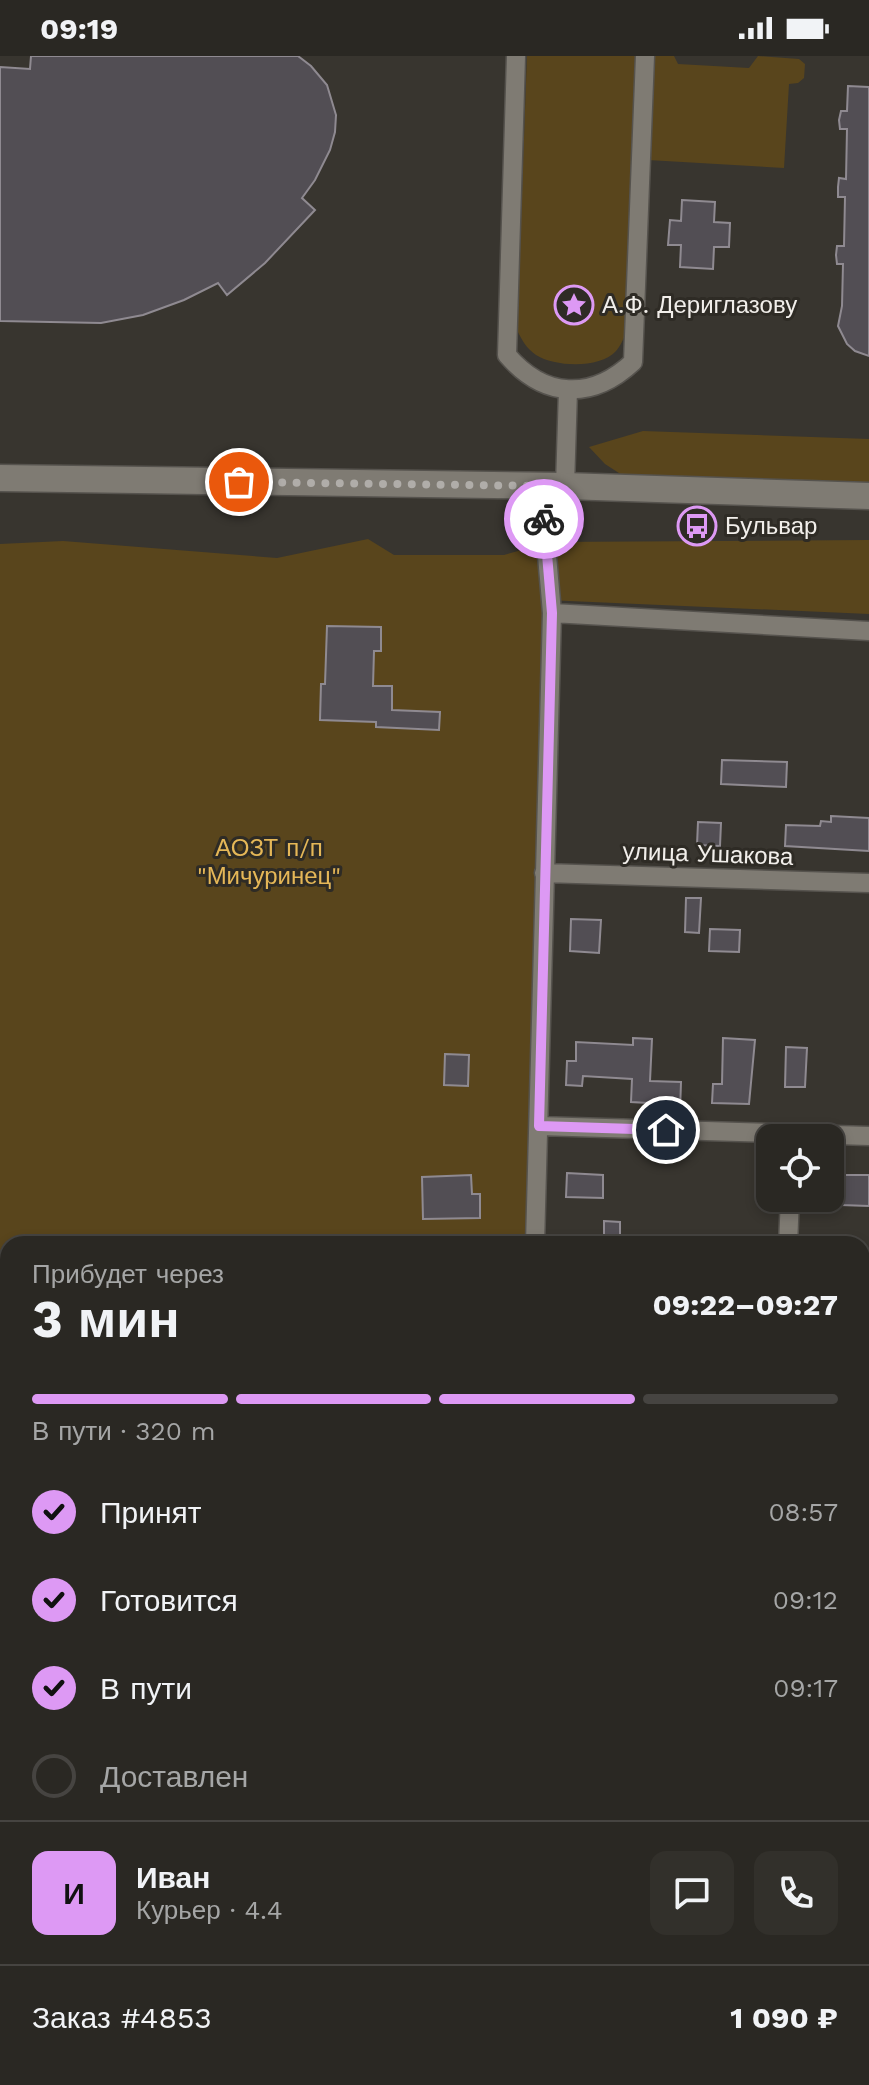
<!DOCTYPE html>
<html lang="ru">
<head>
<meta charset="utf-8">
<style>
  :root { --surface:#2a2823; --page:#32302b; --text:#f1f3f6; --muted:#a5a6a6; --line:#464441; --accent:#dd99f4 }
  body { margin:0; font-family:"Work Sans",sans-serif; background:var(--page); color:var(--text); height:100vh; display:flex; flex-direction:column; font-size:30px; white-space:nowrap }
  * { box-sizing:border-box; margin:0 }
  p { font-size:26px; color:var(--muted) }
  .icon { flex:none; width:44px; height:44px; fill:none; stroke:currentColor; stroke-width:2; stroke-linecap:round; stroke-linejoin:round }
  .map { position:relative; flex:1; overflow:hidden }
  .panel { position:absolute; left:0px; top:1180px; width:870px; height:850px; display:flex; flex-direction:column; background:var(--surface); border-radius:24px 24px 0 0; box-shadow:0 4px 12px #0003,0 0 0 2px var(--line) }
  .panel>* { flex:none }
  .controls { position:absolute; left:756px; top:1068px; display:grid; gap:16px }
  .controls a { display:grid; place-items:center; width:88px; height:88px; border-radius:16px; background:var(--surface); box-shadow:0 4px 12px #0003,0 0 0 2px var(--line); font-size:40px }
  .pin { position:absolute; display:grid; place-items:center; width:68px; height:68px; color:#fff; margin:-34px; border:4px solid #fff; border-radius:50%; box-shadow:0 2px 8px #0007 }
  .courier { position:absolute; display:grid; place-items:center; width:80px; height:80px; margin:-40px; border:6px solid #dd99f4; border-radius:50%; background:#fff; color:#222; box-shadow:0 2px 10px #0007 }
  .head em { font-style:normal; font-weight:700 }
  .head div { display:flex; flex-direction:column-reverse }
  .head { display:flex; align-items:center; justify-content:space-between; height:136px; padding:0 32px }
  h1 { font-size:52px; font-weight:700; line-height:60px }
  .bar { display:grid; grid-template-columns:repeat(4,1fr); gap:12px 8px; align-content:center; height:96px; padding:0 32px }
  .bar i { height:10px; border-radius:6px; background:var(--line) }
  .bar .active { background:var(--accent) }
  .bar p { grid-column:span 4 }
  .line { display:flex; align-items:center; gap:20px; padding:0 32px; border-top:2px solid var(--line) }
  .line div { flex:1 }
  .round { display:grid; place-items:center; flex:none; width:84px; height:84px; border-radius:16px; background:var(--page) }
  ol { padding:0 32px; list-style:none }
  li { display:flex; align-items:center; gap:24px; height:88px }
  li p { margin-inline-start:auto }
  li .icon { padding:8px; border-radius:50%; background:var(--accent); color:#111; stroke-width:4 }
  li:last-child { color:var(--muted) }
  li i { width:44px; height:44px; border:4px solid var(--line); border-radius:50% }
  .status { display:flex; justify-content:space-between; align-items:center; height:56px; padding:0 40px; background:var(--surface); direction:ltr }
  .status svg { height:22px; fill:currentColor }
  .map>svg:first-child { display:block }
  .green { fill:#59451c }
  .building { fill:#524e54; stroke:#8f8a91; stroke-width:2 }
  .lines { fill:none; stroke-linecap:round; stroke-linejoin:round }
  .street-casing { stroke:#56534e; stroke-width:21 }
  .secondary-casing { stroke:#56534e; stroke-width:29 }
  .street { stroke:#7f7b73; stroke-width:18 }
  .secondary { stroke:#7f7b73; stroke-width:26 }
  .done { stroke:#b0ada9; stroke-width:8; stroke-dasharray:0 14.4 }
  .route { stroke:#dd99f4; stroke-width:10 }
  .labels { text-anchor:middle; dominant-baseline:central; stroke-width:6; stroke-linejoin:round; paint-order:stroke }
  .poi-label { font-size:24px; fill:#f1eeea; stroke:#2e2b25; text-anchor:start }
  .park-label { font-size:24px; fill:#e5b757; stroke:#2e2b25 }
  .street-label { font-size:24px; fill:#f1eeea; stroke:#2e2b25 }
</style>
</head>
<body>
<div class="status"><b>09:19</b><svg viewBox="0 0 49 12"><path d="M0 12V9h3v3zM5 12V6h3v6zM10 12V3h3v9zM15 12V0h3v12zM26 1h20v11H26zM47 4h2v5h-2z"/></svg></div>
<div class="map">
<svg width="869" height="2029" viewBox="0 0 869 2029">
  <rect width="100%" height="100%" fill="#38352f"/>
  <path class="green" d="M527 0H635L626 278C623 283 620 291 616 295 600 313 555 311 536 299 526 292 522 284 517 274Z
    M654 0H674L678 8 749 12 758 0 799 3 805 8 804 22 798 27 789 28 784 112 648 104Z
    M643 375 869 383V430L622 419 605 408 589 391Z
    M368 483 394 499H504L550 486 869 484V558L546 544 527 1188H8V2022H862V1600L869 1565V2029H0V488L63 485 277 502Z"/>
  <path class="building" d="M31 0H298L311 10 327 29 336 59 335 76 330 94 315 124 302 142 315 154 265 207 227 239 218 227 184 244 143 259 101 267 0 265V11L30 13Z
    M848 30 869 31V300L855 295 847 288 838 270 842 250 843 208H837L836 199 837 190H844L845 141H838V131L839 122 846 123 847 73H840L839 64 841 55H847Z
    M682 144 715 146 714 166 730 167 729 191H714L713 213 680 211 681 189H668L670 164 681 165Z
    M327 570 381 571V595H374L373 630H392V654L440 656 439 674 376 671V666L320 664 321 628H325Z
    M722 704 787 706 786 731 721 728Z
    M831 760 869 762V795L785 790 786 769 820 770 821 765 831 766Z
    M698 766 721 767 720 790 697 789Z
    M686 842H701L699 877 685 876Z
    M571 863 601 864 599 897 570 895Z
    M710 873 740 874 739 896 709 895Z
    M633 982 652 983 650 1025 681 1026 680 1056 648 1055V1047L631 1046 632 1023 583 1020 582 1030 566 1029 567 1005H576V986L633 989Z
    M723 982 755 984 749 1048 712 1047 713 1028H722Z
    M786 991 807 992 805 1031H785Z
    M445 998 469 999 468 1030 444 1029Z
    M567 1117 603 1119V1142L566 1141Z
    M471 1119 472 1138H480V1162L423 1163 422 1121Z
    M842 1119H869V1150L841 1149Z
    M604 1165 620 1166V1188H604Z"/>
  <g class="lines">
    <defs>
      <path id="street" d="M516 0 507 299C544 342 591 345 633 306L645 0
        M565 430 568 334
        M552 557 869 575
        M544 817 869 827
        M539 1070 869 1080
        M535 1188 552 557 544 465V430
        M788 1188 790 1142"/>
      <path id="secondary" d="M0 422 565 430 869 440"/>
    </defs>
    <use href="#street" class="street-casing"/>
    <use href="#secondary" class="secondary-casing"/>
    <use href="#street" class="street"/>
    <use href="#secondary" class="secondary"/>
  </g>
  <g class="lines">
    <path class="done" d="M239 426 544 430V463"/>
    <path class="route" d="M544 463 552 557 539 1070 666 1074"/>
  </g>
  <defs>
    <symbol id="sight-ring" viewBox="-11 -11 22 22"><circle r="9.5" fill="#2e2b25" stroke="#dd99f4" stroke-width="1.5"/><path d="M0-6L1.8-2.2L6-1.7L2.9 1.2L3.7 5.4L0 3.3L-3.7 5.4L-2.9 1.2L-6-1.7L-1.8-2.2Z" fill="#dd99f4"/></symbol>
    <symbol id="bus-ring" viewBox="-11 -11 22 22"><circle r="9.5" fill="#2e2b25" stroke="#dd99f4" stroke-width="1.5"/><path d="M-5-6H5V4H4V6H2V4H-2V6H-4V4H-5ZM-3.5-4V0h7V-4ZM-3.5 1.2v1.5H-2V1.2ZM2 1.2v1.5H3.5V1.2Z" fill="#dd99f4"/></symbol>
  </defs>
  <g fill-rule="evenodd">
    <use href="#sight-ring" x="552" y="227" width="44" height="44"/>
    <use href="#bus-ring" x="675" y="448" width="44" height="44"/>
  </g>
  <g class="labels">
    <g class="poi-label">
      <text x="602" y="249">А.Ф. Дериглазову</text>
      <text x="725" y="470">Бульвар</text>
    </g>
    <g class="park-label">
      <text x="269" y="792">АОЗТ п/п<tspan x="269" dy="28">"Мичуринец"</tspan></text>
    </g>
    <g class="street-label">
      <text transform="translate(708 798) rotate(2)">улица Ушакова</text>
    </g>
  </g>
</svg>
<div class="controls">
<a><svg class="icon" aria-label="locate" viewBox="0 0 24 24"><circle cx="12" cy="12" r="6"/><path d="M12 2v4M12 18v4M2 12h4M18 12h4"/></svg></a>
</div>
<div class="pin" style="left:239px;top:426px;background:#ea580c"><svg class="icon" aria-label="bag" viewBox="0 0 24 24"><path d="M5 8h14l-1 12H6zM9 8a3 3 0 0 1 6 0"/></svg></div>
<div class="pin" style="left:666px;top:1074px;background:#1f2937"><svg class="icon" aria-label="home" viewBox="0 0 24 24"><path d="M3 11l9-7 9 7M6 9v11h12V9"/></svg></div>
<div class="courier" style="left:544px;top:463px"><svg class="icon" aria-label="bike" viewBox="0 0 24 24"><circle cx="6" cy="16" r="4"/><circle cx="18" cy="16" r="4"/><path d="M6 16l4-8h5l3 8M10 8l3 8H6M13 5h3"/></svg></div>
<section class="panel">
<div class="head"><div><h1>3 мин</h1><p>Прибудет через</p></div><em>09:22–09:27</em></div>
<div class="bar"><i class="active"></i><i class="active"></i><i class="active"></i><i></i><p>В пути · 320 m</p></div>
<ol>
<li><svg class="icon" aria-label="check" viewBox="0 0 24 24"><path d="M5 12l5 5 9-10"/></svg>Принят<p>08:57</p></li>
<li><svg class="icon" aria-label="check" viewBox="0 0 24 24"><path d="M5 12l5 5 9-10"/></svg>Готовится<p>09:12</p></li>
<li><svg class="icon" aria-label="check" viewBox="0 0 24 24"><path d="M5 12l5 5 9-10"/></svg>В пути<p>09:17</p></li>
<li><i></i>Доставлен</li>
</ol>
<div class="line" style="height:144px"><b class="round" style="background:var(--accent);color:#111">И</b><div><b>Иван</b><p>Курьер · 4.4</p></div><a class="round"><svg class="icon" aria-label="chat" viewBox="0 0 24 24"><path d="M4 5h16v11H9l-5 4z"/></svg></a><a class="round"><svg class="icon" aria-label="phone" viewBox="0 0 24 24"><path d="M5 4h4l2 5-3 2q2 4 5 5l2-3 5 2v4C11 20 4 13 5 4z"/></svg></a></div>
<div class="line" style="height:104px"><div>Заказ #4853</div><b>1 090 ₽</b></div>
</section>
</div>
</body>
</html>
